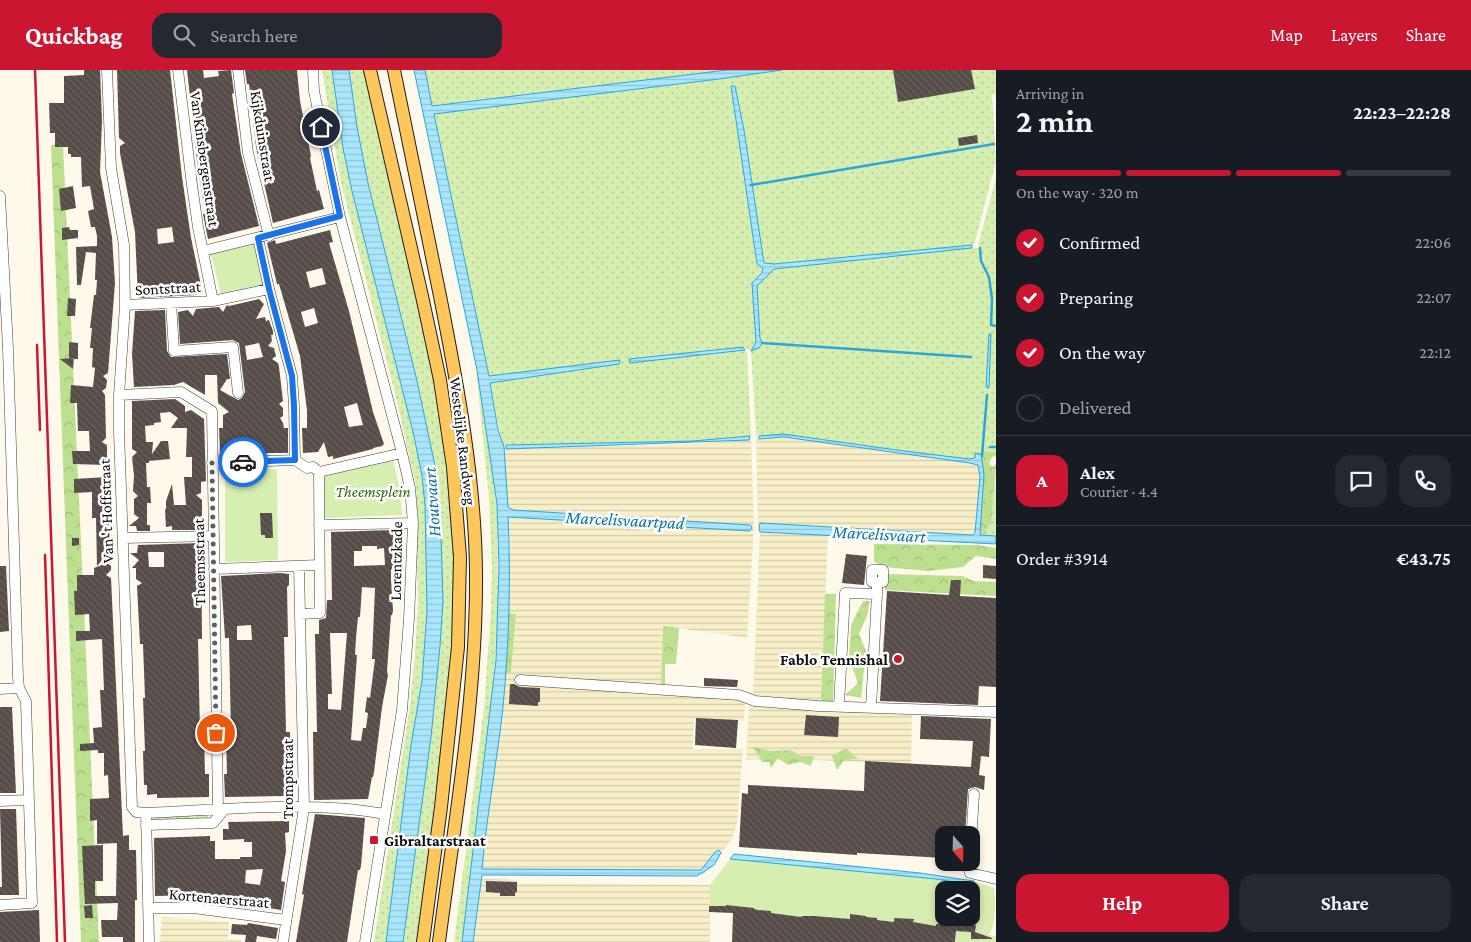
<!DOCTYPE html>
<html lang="en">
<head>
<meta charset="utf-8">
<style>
  :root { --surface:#171b24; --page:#242831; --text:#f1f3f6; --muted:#9ea1a6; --line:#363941; --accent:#cb1631 }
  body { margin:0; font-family:"Crimson Pro",serif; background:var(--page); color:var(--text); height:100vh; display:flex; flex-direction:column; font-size:19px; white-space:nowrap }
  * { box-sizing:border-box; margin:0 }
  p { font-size:16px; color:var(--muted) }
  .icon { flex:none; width:28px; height:28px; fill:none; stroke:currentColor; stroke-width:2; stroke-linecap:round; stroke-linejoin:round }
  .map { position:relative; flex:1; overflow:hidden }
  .drawer { display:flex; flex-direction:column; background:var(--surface); width:475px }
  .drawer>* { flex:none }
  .needle { width:32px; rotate:160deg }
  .tools { position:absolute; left:935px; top:756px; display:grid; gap:10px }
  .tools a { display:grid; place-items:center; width:45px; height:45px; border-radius:10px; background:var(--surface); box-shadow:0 2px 8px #0003; font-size:25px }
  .pin { position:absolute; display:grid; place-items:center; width:42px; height:42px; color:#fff; margin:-21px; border:2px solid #fff; border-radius:50%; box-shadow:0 1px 5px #0007 }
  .courier { position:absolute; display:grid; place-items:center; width:50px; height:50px; margin:-25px; border:4px solid #1a73e8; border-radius:50%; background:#fff; color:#222; box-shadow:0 1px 6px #0007 }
  .summary em { font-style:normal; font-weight:700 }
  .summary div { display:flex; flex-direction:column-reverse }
  .summary { display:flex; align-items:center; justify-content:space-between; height:85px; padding:0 20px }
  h1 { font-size:32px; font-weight:700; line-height:38px }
  .bar { display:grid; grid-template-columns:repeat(4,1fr); gap:8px 5px; align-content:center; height:60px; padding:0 20px }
  .bar i { height:6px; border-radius:4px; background:var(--line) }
  .bar .current { background:var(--accent) }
  .bar p { grid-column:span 4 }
  .line { display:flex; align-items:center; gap:12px; padding:0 20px; border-top:1px solid var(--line) }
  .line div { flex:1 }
  .round { display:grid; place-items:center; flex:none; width:52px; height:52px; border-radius:15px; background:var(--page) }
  ol { padding:0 20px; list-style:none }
  li { display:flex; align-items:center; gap:15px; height:55px }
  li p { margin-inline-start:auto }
  li .icon { padding:5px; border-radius:50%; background:var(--accent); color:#fff; stroke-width:4 }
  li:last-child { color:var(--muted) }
  li i { width:28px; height:28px; border:2px solid var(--line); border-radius:50% }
  .action { display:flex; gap:10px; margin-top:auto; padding:10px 20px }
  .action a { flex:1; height:58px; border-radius:15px; background:var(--accent); color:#fff; font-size:20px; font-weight:700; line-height:58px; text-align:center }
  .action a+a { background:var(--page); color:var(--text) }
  header { display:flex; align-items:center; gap:30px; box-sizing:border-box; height:70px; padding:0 25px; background:var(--accent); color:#fff }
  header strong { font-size:24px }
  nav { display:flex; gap:28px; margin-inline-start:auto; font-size:18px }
  .search { width:350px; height:45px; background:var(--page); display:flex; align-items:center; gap:12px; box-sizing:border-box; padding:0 18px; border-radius:15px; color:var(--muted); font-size:19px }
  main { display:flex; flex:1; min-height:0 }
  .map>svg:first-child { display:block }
  .farmland { fill:url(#farmland-rules); fill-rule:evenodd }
  .grass { fill:url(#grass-dots) }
  .forest { fill:url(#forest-crowns) }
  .park { fill:#d7eeb1; fill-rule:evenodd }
  .water { fill:url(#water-rules); stroke:#29a7db }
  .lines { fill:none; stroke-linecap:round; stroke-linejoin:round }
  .stream { stroke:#29a7db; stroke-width:2.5 }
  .building { fill:url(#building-back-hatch); fill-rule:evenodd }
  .minor-casing { stroke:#3f3f3f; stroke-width:11 }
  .major-casing { stroke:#1d1d1d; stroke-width:14 }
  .minor { stroke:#fff; stroke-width:10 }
  .major { stroke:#ffc65c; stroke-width:12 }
  .rail { stroke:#cb1631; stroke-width:2.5 }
  .done { stroke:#615f5a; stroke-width:5; stroke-dasharray:0 9 }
  .route { stroke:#1a73e8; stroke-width:6 }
  .poi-dot { fill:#cb1631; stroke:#fff; stroke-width:2 }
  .labels { text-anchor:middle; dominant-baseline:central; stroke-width:5; stroke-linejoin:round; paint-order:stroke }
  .street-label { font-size:16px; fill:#0c0c0c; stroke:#fff }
  .park-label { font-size:16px; font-style:italic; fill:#306b16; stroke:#fff }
  .poi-label { font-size:16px; font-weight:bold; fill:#0c0c0c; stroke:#fff; text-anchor:end }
  .water-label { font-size:18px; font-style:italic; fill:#0975ab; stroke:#fff }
</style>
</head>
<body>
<header>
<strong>Quickbag</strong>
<div class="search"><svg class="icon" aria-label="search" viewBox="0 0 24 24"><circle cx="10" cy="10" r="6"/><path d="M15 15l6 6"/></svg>Search here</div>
<nav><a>Map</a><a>Layers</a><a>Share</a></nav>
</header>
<main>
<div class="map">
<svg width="996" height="872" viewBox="0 0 996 872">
  <defs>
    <pattern id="farmland-rules" width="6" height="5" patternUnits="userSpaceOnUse" patternTransform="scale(1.25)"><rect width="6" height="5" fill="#f8efc8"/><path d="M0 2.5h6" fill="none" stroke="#d3ccab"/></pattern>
    <pattern id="grass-dots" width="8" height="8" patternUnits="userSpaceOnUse" patternTransform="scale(1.25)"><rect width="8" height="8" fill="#d7eeb1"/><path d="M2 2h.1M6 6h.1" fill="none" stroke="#b7cb97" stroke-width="1.8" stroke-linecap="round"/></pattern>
    <pattern id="forest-crowns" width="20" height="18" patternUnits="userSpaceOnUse" patternTransform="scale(1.25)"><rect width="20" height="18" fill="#bce08f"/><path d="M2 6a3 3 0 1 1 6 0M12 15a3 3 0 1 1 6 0" fill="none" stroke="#a0bf7a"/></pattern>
    <pattern id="water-rules" width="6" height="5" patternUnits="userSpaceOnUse" patternTransform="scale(1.25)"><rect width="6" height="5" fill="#aae6fd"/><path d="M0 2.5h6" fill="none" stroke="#91c4d8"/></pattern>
    <pattern id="building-back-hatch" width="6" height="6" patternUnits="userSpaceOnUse" patternTransform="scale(1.25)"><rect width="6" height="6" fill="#564c48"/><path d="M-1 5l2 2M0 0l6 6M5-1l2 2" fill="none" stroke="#69615e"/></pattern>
  </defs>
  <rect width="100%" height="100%" fill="#fff9ec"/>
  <path class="farmland" d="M756 363 759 369 784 367 970 393 979 396 980 407 975 463 972 465 760 453 758 459Z
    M750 366H751L754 456 747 568 663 556 661 616 546 610 545 618 561 616 745 630 744 651 694 649 693 679H743L737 753 732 769 707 802 702 804 481 805 503 637 505 605 511 601 516 544 508 543 510 478 504 375H506V379L689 374 748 370Z
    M760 462 828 465 821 634 753 626Z
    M754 633 862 640 888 644 912 645 911 694 815 690H746L749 637ZM806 645 839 647 805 665Z
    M481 809 517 810 518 813 710 815V872H473Z
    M162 847 229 852 228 869 242 870 241 872H160Z"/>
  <path class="grass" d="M322 0H332L343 78 352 121 414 366 422 406 425 435 427 541 422 611 411 675 386 872H374L410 635 415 583 418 534 416 416 396 327 341 113Z
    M349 0H364L433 294 452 422 455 519 453 564 445 653 416 872H403L436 621 442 487 438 428 429 366 368 113 357 57Z
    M425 0H727L432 36Z
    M782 0H996V30L995 23 992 24 996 91 975 172 972 175 774 194 764 193 762 187 744 60 731 16 757 194 763 198 762 203 752 213 756 272 752 281 762 273 760 268 757 216 774 199 972 178H980L978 175 996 108V382L984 381 981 384 975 383V388L969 389 904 381 783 364 759 366 756 363 751 281 743 277 629 290 630 293 745 280 747 282 751 366 693 371 502 375 490 313 619 294 620 291 489 306 434 43 719 9Z
    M476 299 491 383 497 434 498 547 493 619 462 872H454L484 638 491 539 492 497 489 429Z
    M996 411V466L980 465 986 463V457L992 454 991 440Z
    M208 745V753L153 755V747Z"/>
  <path class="forest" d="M63 74 99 872H81L51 75Z
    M983 381 996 382V386L992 387 989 394 993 397 996 394C996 414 991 434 992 454L986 457 987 464 980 465 984 404 981 384Z
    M874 474 977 475 996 478V489L976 486 963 497 928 501 885 497 874 492Z
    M887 504 962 506 974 511 996 512V526L885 520Z
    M825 524H836L833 633 821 634Z
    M863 531H870L867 546 859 564 866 581 861 628 845 625 858 613 849 589 851 555Z
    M508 543 516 544 511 602 505 605Z
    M663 556 679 558 676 594H665V616H661Z
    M753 677 769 681 791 680 800 686H814L811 696 800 692 788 695 778 688 771 698 769 692H762Z
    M846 678 858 689 844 690 837 700 832 686Z"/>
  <path class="park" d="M255 174 264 215 221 225 211 184Z
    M393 390 400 420 402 445 324 448 323 406Z
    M277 399 278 490 225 492V400Z
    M730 789 936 809 973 815 974 811 994 818C996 834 996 852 989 865L996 866V872H956V862L710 841V815ZM944 820H971V848H944Z"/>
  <path class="water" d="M332 0H349L357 57 368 113 417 311 435 396 441 466 443 531 440 576 431 667 403 872H386L411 675 422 611 427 541 425 435 422 406 414 366 352 121 343 78Z
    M414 0H425L432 36 727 0H782L719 9 434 44 489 306 620 290 619 294 490 313 498 360 504 377 508 437 513 440 750 455 752 457 750 461 508 447C511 510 509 574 503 637 497 691 487 744 482 799L701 800 715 782 719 780 721 783 714 795 697 806 482 805 473 872H462L496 590 499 496 497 434 477 300Z
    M731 16H735L744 60 764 193 774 194 972 175V178L774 199 757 216 760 268 762 273 759 278 751 281 756 272 752 213 762 203 763 198 757 194Z
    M989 264H991L989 318 986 317Z
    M743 277 745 280 630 293 629 289Z
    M783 364 904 381 969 389 975 388V383L981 384 984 404 980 465 996 466V474L760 462 759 459 760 453 972 465 975 463 980 407 978 395 970 393 784 367 759 369V366Z
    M750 366 749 370 506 379V375L693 371Z
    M734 784 920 803 974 811 973 815 936 809 730 789Z"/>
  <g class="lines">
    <path class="stream" d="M751 115 994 74
      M980 178 981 191 989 207 992 229 991 255 996 256
      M762 273 971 287
      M990 377H996
      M982 386 987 325"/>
  </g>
  <path class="building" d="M84 0H100L102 51 100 102 112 167 115 213 108 303 103 306 107 310 106 318 102 321 105 325 106 368 102 372 107 375V395L73 394 72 381H90L89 361H78L77 333H70L71 315 93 317 95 298 92 297 93 278H90L92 258H90L94 225H96L97 210H95L96 183 86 182 81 215H77L76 177 97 176V166L95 157H91L88 141 94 139 90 116 82 117 81 87H71V84H68V77H55V63H50L49 33H64V6L84 5Z
    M117 0H170L182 107 191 168 202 220 196 222V225L138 228 135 162 120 83V76L125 73 119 68ZM172 157 174 172 158 174 157 159Z
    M187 0H203L204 8 219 6 218 1 231 0 234 23 232 24 241 84 259 156 208 169 203 144H205L197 90Z
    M245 0H297L300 31 311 86 310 88 317 121 319 120 324 139 273 153 256 77 249 14H247Z
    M893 0H971L975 19 898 32Z
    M977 65 978 73 959 76 958 68Z
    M73 116 76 138 61 141 59 119Z
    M69 157 70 160H78V168L62 170V158Z
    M330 160 333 172 329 173 349 241 373 342 384 374 382 376 373 378V379L333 389V386L328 387 324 372 318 382 303 383 302 358H307V340L300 286 279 214H277L267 173 275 170 276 174ZM322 198 326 214 310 218 306 202ZM314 238 318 253 305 257 301 242ZM357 333 363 355 349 357 344 337Z
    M68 228 76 229 75 246H67Z
    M259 229 264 234 256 249 265 247 266 251 269 250 273 261V265H271L272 271 268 276 274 278 276 286 272 289 278 293 279 297 283 331 279 334 283 338V346L280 348 283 353 284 358H288V383H220L219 358H223V345L229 342 218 333 217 305H205V325L183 312 174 315 134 317 132 284 135 241 165 240 167 281 171 287 227 284 230 309H227L220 320 238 330 242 328 245 322 239 273 233 270 180 274 178 242 188 240 193 246 196 239 219 237 223 242 227 235 229 236ZM259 273 263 287 247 290 245 276Z
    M69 272 78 273V289L69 288Z
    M74 288 73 299 60 289Z
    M175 329 185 336V342L191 340 204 349 206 411 201 412V423L196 425 202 430V449L201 452H199L200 458H196V460H172V456L166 457 165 440 166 439V431L172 414 174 435H186L184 407H192V387H186L187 358H171L178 348 170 342 160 343 161 352 154 353V355L145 356 146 372H153L152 384 161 371H168L170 389 149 391V393H146L147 417H150L151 433H147V455H150V461H137L136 456H129L139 448 134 444V429L138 426 133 421 134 406 132 387 137 382 132 379V331Z
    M107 407 110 481 97 496 96 448H92V422L74 423V409Z
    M260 443H272L273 468H265V465H261Z
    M393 460 394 499H391V509L393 541 392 545H391L387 601 388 605 382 637 374 702 373 707H372L368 729 314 730 313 662H317L315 564H319V550L326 548 327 530H332L331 462ZM362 476H377V479L384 478 385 495 354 496V481H362ZM362 517 375 518 372 589H375L370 628 367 627 365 642 368 643 366 658H363L361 671 351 670 357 585H355L356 568 358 547H360ZM330 563H347L341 640 328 639V624H332Z
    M72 468H79V475L72 476Z
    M201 473 202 569H198L200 664H204L205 704H209V727L157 728V724L147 725V715H144L143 681H145L143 628H145L143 574H140L137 516 142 513 136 509V498H132L139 490 130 483H137L138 475ZM148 482H164V497H149Z
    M846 484 867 486 864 515 842 513Z
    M107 493 111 496V500L106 505 111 508 123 766 129 765V780H136L137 830H135V872H123V867H102L101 850H117L118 833 85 834 84 818 82 776 103 775V811H95V826H116L117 773 97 774V750L90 751V729L109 728 108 705 104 706V683H98V680L80 681V674L94 673 93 658 102 657 100 620H104L102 569 76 571V561H90L89 544 75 545 74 521H77V505H94V498Z
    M983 495 996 496V509L983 508Z
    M0 496H6L9 561 0 562Z
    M280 503 289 504V515L287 517 288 567H284L286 662H290L291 722H284V726L225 727 224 704H227L226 664H231L229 568H225L221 506ZM251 555 252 570H237V556Z
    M951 510H961L960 526 996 528V617L979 616 978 635 880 631 887 521 949 525Z
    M704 608 738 610 737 617 704 616Z
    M510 614H514L520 617 540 618V632H538V636L509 634Z
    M0 637H12L16 723H0Z
    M806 645 839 647 838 667 804 665Z
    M921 646 991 649 989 687 981 686 979 705 985 706 984 720 975 717 968 719 965 765H944V788L857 783V785L739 777 742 723 748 724V715L864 721 865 691 971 697 973 671 920 669Z
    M696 648 738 650 736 678 695 675Z
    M0 739H16L19 825H0V817H2Z
    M315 744 365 748 361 796 360 800H358L347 872H296L304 825 302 824Z
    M289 751V762L285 763 286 781 281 811 285 812 281 840 251 835 252 831 199 825 155 826 154 768 210 766V771H215V789H240V787H252V772H244V769L223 770V759H229L228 752ZM263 799 260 815 245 813 246 800Z
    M486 811 517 812V822L515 823V826H500V823L486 822Z
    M92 835 93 848H85L84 836Z
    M726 835 754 838V839L758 840 771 841V843L801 847 802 846H814L850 849V844L866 846V847L877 848V850L894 852V848L914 849 913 852 936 856V854L976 855 975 862 992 868V869H971V862L956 861 955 872H732L733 843 709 842V836H726Z
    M39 840 40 872H0V842Z
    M248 853 278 858 276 869 257 866 256 872H245L246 865 231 864 232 854 247 855Z"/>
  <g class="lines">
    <defs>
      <path id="minor" d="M107 0 111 98 124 175 125 235 119 325V361L132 737 136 742 146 743 149 872
        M178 0 192 115 198 157 213 231
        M238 0 248 83 269 166
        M313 0 314 21 340 147 402 383 410 418 413 453 409 549 402 640 365 872
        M0 126 8 278 18 607 19 618 26 631 32 833 0 835
        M258 168 269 219 292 306 294 336 295 390
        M203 181 340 147
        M171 233 174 281 233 277 238 323
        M125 235 213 231 269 219
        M119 325 181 322 212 341 218 740
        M212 393 295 390 307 398 313 397 319 402 402 383
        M319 455 413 453
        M123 468 214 466
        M214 499 319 495
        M877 524V512H883V500H872V512H877
        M300 544 320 543 319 402
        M520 610 739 625 755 631 818 636 996 642
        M0 619 19 618
        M839 635 845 523 877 524 871 637
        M0 731 28 730
        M146 743C224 740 308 730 385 744
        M146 755 213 753 224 740
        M971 773 974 724
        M970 792V803L996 809
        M149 838H193L286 850
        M283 872 304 738 299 496"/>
      <path id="major" d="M370 0 422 226 440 310 453 397 460 487 458 577 441 737 423 872
        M394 0C409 75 425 150 440 226 458 317 475 409 476 502 477 626 455 749 439 872"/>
    </defs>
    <use href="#minor" class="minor-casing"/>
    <use href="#major" class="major-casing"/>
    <use href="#minor" class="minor"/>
    <use href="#major" class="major"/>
    <path class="rail" d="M35 0 65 872
      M37 275 40 360
      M45 485 57 872"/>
  </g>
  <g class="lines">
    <path class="done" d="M216 663 212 393 243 392"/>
    <path class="route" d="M243 392 295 390 294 336 292 306 269 219 258 168 340 146 321 57"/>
  </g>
  <g class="poi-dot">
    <circle cx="898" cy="589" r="5"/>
    <rect x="369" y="765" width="10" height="10" rx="2.5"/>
  </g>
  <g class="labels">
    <g class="street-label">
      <text transform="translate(263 66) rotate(81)">Kijkduinstraat</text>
      <text transform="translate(205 89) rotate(82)">Van Kinsbergenstraat</text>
      <text transform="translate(168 218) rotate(-3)">Sontstraat</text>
      <text transform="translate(463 371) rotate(83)">Westelijke Randweg</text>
      <text transform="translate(106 441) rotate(-92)">Van 't Hoffstraat</text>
      <text transform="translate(396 491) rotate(-89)">Lorentzkade</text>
      <text transform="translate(199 492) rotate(-91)">Theemsstraat</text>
      <text transform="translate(287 709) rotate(-90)">Trompstraat</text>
      <text transform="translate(219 828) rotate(5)">Kortenaerstraat</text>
    </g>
    <g class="park-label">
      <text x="373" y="421">Theemsplein</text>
    </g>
    <g class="poi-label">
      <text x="888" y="589">Fablo Tennishal</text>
      <text x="384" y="770" text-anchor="start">Gibraltarstraat</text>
    </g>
    <g class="water-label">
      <text transform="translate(432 432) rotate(-94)">Houtvaart</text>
      <text transform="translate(625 450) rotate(3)">Marcelisvaartpad</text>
      <text transform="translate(879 464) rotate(3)">Marcelisvaart</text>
    </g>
  </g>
</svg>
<div class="tools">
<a><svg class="needle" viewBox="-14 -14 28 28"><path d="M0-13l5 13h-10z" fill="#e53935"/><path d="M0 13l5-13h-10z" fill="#9ea1a6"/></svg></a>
<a><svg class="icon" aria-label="layers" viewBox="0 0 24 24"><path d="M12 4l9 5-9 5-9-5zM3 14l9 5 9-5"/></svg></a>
</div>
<div class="pin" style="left:216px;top:663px;background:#ea580c"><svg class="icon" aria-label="bag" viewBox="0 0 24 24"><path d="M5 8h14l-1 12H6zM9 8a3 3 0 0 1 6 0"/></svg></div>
<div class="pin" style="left:321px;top:57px;background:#1f2937"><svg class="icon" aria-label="home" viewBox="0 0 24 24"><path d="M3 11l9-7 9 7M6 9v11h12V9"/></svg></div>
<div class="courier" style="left:243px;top:392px"><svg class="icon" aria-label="car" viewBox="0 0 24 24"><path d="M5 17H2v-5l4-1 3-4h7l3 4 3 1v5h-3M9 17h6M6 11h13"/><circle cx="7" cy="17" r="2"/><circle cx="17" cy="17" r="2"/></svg></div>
</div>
<section class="drawer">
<div class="summary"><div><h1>2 min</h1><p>Arriving in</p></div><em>22:23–22:28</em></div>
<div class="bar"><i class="current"></i><i class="current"></i><i class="current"></i><i></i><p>On the way · 320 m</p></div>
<ol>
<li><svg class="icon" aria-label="check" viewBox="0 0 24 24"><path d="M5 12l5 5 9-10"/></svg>Confirmed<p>22:06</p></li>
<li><svg class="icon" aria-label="check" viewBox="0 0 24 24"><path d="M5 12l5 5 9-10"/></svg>Preparing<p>22:07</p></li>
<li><svg class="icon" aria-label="check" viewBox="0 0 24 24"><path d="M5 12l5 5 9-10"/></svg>On the way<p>22:12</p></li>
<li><i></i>Delivered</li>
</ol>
<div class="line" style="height:90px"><b class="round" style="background:var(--accent);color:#fff">A</b><div><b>Alex</b><p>Courier · 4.4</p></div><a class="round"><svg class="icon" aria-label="chat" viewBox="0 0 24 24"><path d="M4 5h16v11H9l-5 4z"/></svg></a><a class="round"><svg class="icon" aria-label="phone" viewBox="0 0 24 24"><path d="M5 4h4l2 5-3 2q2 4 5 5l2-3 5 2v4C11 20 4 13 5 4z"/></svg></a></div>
<div class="line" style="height:65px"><div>Order #3914</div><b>€43.75</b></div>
<div class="action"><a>Help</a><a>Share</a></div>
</section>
</main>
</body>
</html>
